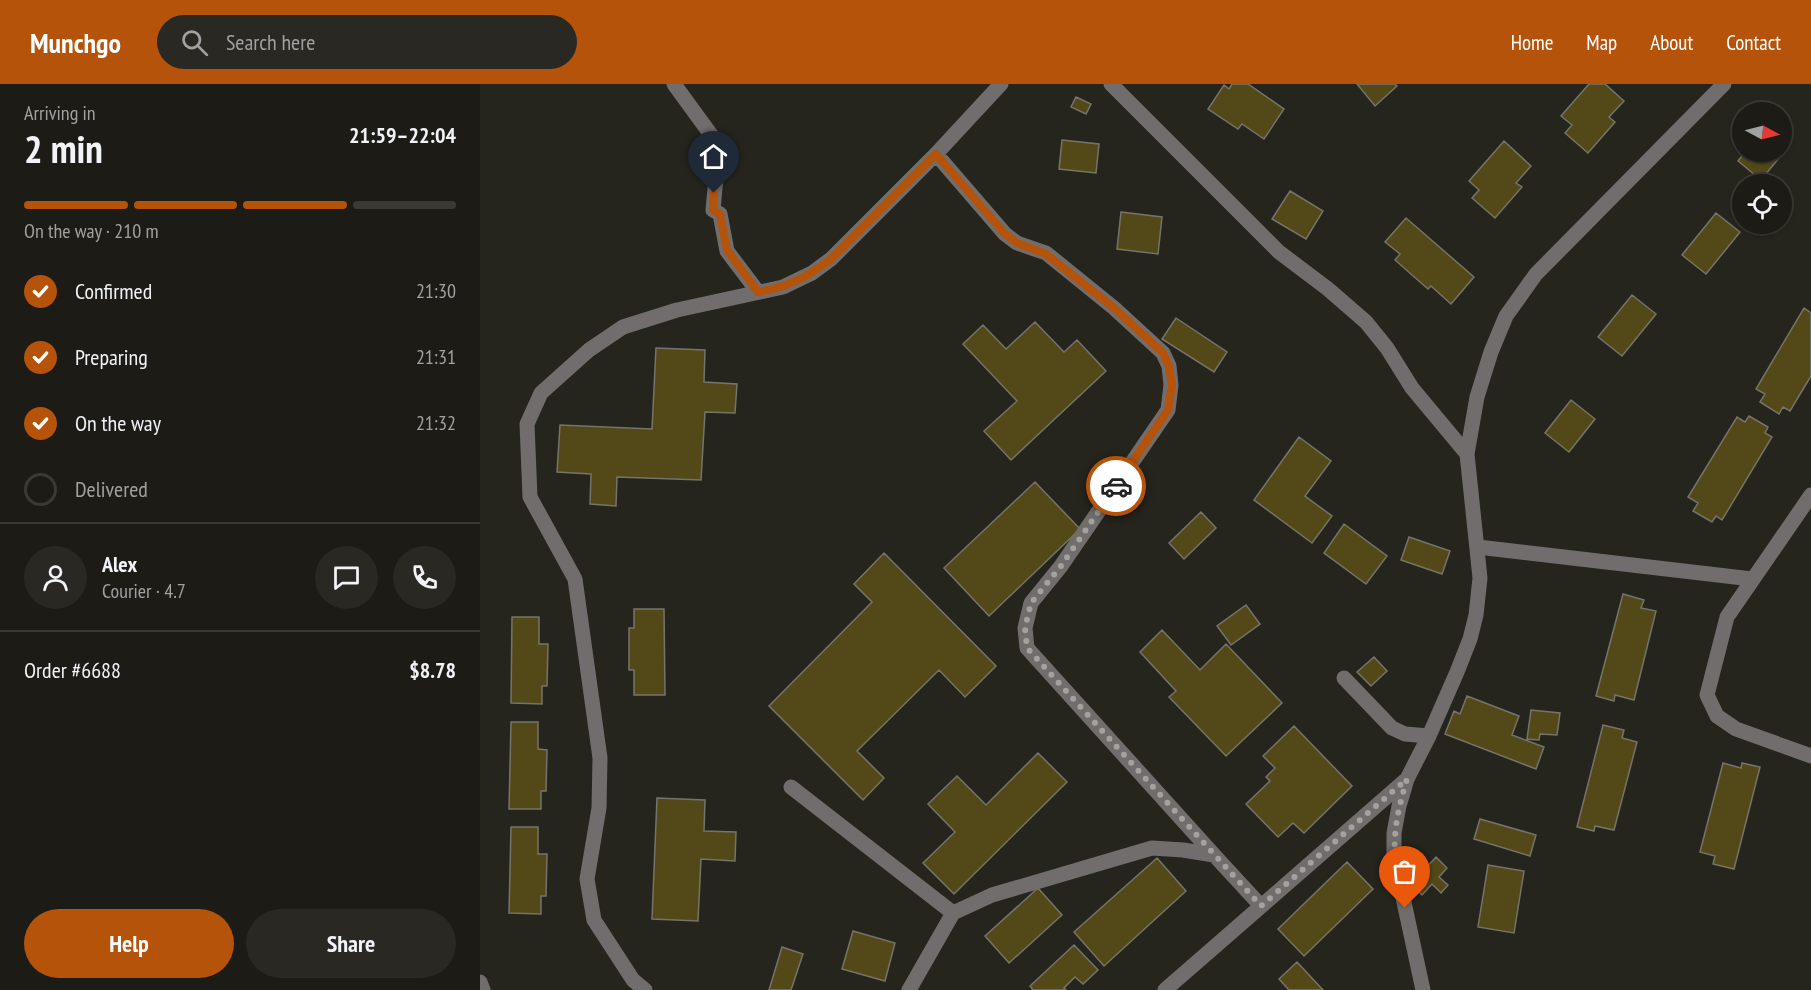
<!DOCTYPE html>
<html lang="en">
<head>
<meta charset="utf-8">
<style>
  :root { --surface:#1c1b16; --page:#292823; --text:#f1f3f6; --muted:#a0a1a1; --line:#3a3935; --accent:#b45309 }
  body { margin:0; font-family:"PT Sans Narrow",sans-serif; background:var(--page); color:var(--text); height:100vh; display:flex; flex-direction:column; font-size:22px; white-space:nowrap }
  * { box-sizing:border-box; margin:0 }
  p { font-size:20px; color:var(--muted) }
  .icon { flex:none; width:33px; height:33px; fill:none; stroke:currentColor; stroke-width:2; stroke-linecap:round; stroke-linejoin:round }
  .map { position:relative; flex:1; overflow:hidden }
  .side { display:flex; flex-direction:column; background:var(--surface); width:480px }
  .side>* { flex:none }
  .needle { width:39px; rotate:97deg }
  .tools { position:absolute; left:1252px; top:18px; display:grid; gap:12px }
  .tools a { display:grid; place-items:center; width:60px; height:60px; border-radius:50%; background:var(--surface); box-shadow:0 2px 4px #0004,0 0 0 2px var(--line); font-size:30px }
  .pin { position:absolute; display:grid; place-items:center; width:51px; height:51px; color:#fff; margin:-62px -26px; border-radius:50% 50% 50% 0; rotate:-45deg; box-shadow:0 0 6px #0007 }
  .pin .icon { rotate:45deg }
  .courier { position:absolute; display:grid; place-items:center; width:60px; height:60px; margin:-30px; border:4px solid #b45309; border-radius:50%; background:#fff; color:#222; box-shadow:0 2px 8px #0007 }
  .overview em { font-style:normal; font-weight:800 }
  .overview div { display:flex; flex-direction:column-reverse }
  .overview { display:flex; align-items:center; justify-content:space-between; height:102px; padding:0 24px }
  h1 { font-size:39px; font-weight:800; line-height:45px }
  .bar { display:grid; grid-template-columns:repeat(4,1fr); gap:9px 6px; align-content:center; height:72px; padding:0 24px }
  .bar i { height:8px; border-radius:4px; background:var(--line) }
  .bar .active { background:var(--accent) }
  .bar p { grid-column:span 4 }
  .line { display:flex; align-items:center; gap:15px; padding:0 24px; border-top:2px solid var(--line) }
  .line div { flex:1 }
  .round { display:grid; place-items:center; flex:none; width:63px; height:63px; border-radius:32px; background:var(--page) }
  ol { padding:0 24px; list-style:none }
  li { display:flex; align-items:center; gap:18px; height:66px }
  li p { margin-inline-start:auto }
  li .icon { padding:6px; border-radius:50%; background:var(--accent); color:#fff; stroke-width:4 }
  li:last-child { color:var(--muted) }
  li i { width:33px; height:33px; border:3px solid var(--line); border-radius:50% }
  .action { display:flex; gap:12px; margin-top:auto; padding:12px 24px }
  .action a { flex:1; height:69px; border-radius:36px; background:var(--accent); color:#fff; font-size:24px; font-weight:800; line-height:69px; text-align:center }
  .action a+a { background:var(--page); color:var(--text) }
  header { display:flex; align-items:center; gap:36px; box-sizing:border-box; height:84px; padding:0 30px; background:var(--accent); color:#fff }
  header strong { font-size:28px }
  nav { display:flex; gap:33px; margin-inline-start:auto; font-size:21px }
  .search { width:420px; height:54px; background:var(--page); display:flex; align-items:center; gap:15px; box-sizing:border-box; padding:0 21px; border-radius:33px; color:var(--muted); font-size:22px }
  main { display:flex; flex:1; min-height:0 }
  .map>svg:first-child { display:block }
  .building { fill:#534918; stroke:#75746b; stroke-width:1.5 }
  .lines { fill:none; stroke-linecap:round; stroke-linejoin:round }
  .minor { stroke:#716d6c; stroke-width:15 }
  .done { stroke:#a3a29c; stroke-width:6; stroke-dasharray:0 10.8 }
  .route { stroke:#b45309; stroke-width:8 }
</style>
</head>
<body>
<header>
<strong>Munchgo</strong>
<div class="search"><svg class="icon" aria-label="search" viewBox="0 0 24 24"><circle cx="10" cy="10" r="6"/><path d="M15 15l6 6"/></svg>Search here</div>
<nav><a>Home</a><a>Map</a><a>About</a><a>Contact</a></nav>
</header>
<main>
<section class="side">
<div class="overview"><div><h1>2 min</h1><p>Arriving in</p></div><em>21:59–22:04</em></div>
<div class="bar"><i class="active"></i><i class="active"></i><i class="active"></i><i></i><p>On the way · 210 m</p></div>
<ol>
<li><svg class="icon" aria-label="check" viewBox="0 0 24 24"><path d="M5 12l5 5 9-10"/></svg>Confirmed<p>21:30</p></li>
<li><svg class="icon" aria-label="check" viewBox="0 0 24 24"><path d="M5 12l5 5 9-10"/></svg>Preparing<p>21:31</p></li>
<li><svg class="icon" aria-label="check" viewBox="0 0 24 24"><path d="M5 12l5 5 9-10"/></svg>On the way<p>21:32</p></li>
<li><i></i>Delivered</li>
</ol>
<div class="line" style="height:108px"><a class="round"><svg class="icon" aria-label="person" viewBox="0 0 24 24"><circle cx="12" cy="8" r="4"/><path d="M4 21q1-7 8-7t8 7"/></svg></a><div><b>Alex</b><p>Courier · 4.7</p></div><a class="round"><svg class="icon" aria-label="chat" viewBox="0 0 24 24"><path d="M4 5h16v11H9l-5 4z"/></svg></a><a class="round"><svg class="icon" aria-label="phone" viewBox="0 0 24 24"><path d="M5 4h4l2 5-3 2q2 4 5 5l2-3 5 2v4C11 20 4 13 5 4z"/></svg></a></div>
<div class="line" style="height:78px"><div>Order #6688</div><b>$8.78</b></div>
<div class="action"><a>Help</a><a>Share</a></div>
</section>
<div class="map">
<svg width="1331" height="906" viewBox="0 0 1331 906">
  <rect width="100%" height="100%" fill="#25241d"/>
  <path class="building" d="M752 0H768L804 25 784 55 762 40 758 45 728 25 744 1 749 5Z
    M877 0H915L917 2 895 22Z
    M1109 0H1125L1144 17 1129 33 1135 38 1108 69 1085 49 1092 41 1081 32Z
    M596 13 611 20 606 30 591 23Z
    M582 56 619 60 616 89 579 85Z
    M1024 57 1051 82 1036 99 1042 103 1015 134 992 114 999 106 989 97Z
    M1302 59 1308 63 1281 96 1258 77 1265 68H1302Z
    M810 107 843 127 826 155 792 135Z
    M641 128 682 133 678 170 637 165Z
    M1236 129 1260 148 1226 190 1202 171Z
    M926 134 994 193 971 220 951 202 948 205 915 176 920 170 905 158Z
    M1152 211 1176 230 1142 272 1118 253Z
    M1324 224 1331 229V292L1310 327 1303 323 1299 330 1280 318 1285 310 1276 305Z
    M696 234 747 268 734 288 682 255Z
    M555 238 584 268 597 256 626 287 531 376 504 347 537 317 483 260 503 241 526 265Z
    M176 264 225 266 224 298 257 300 255 329 225 328 221 396 137 393 136 422 110 420 111 390 77 388 80 341 172 345Z
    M1091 316 1115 335 1089 368 1065 349Z
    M1269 332 1288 343 1285 349 1292 353 1242 436 1236 432 1232 438 1213 427 1218 419 1208 413 1257 333 1265 338Z
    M819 353 851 377 825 412 852 432 832 459 774 416Z
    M555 398 600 445 509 532 464 484Z
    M721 428 736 444 704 475 689 459Z
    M864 440 907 472 886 500 844 469Z
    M929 453 970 467 962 490 921 476Z
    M404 469 516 582 485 613 459 586 377 667 404 694 383 716 289 622 392 518 374 500Z
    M1143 510 1164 516 1161 524 1176 527 1154 616 1135 611 1134 617 1116 612Z
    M766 521 780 540 751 561 737 542Z
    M154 525H184L185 611H154V586H149V544H154Z
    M32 533H59V560H68L67 602H62V620L31 619Z
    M682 546 720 586 746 560 802 619 746 672 689 613 696 607 660 568Z
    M894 573 907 587 891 602 877 588Z
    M987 612 1039 632 1032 651 1064 663 1056 685 965 650 974 627 980 630Z
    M1051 626 1080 629 1077 651 1060 650 1059 656 1047 655Z
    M31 638H58V665L67 666 66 707H61V725H29Z
    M1123 641 1144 646 1142 654 1157 658 1134 746 1115 742 1114 747 1097 743Z
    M814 642 872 702 824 749 813 739 798 753 766 720 790 697 786 693 795 684 783 672Z
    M558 669 587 698 474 810 443 779 475 748 448 720 477 692 506 721Z
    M1243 679 1261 684 1262 679 1280 683 1254 785 1233 780 1235 772 1220 768Z
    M177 714 225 716 224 747 256 748 255 777 221 775 218 837 172 835Z
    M1000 735 1056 751 1050 772 994 755Z
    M31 743H58V770H67L66 812H61V830L29 829Z
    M956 773 967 784 959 793 968 801 961 809 952 800 942 811 931 800Z
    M677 774 706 807 624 882 594 848Z
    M867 778 893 805 824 872 798 845Z
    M1008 781 1044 787 1034 849 998 843Z
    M558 804 582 831 529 879 505 852Z
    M373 847 415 859 405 897 362 885Z
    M594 861 618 886 603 900 595 893 584 904 586 906H553L550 902Z
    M302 863 323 870 311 906H289Z
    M817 878 843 906H809L799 895Z"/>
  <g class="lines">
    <path class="minor" d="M194 0 237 59 238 71 233 126 240 130 247 167 278 208
      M631 0 799 168 848 205 886 238 907 264 932 304 987 370
      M456 70 525 150 537 159 566 169 634 224 683 269 689 282 691 301 688 326 581 482 551 519 545 544 547 564 734 771
      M1331 411 1247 533 1227 611 1237 632 1256 645 1331 672
      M998 463 1272 495
      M864 594 912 644 925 650 949 652
      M311 703 473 829
      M0 898 3 906
      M165 906 153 896 114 836 107 795 119 724 120 674 95 495 50 413 47 340 61 309 109 266 143 243 197 226 303 203 332 189 351 175 456 70 521 0
      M429 906 473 829 512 811 672 764 703 766 734 771 781 822
      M685 906 927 695
      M943 906 914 772V749L919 722 927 695 949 652 977 588 990 555 996 531 1000 494 987 370 997 313 1011 268 1026 232 1056 190 1244 0"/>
  </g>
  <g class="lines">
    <path class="done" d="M636 402 581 482 551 519 545 544 547 564 781 822 927 695C911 748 911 771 925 824"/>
    <path class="route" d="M234 109 233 126 240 130 247 166 278 208C308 203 327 193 351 175L456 70 525 150 537 159 566 170 634 224 683 269 689 282 692 301 688 326 636 402"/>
  </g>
</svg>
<div class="tools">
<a><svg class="needle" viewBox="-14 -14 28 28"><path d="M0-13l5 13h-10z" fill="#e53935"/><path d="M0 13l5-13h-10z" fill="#a0a1a1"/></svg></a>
<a><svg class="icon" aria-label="locate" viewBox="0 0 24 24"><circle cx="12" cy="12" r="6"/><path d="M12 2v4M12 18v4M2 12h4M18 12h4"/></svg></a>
</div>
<div class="pin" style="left:925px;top:824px;background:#ea580c"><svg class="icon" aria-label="bag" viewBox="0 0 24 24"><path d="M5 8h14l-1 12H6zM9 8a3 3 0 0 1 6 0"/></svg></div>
<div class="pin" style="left:234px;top:109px;background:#1f2937"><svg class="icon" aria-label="home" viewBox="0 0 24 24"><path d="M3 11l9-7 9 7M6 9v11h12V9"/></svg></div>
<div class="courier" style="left:636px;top:402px"><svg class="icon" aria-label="car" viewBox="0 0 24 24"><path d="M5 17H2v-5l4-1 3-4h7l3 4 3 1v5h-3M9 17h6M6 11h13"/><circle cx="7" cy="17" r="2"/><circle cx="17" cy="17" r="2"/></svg></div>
</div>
</main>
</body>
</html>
